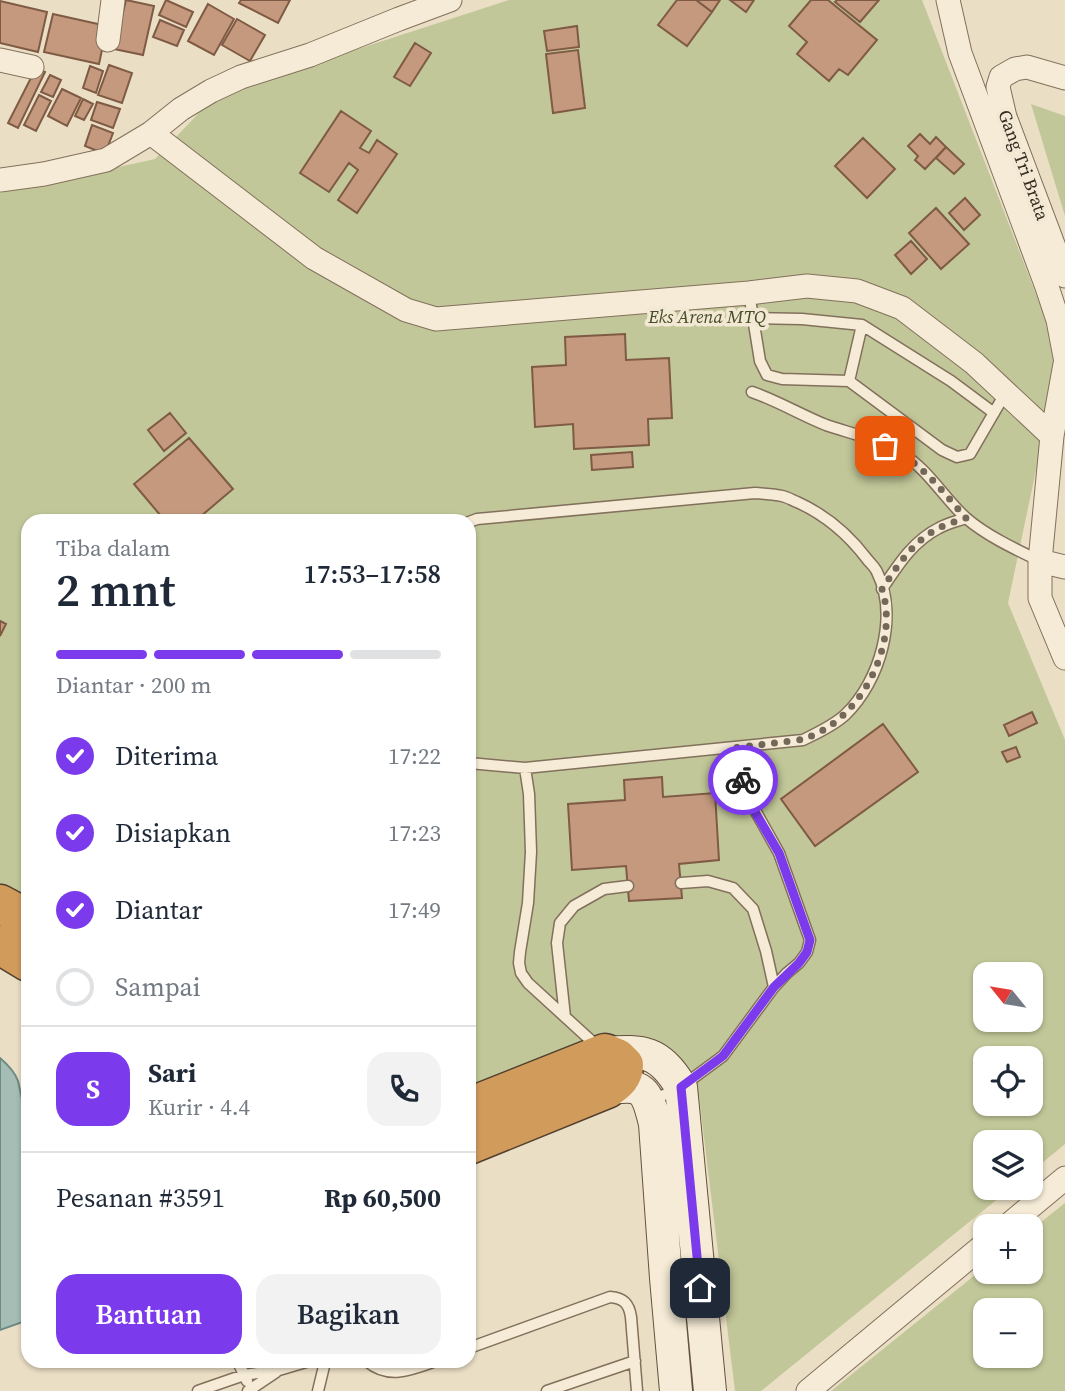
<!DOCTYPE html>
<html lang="id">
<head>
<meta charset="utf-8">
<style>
  :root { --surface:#fff; --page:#f2f2f3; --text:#1f2937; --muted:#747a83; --line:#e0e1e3; --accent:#7c3aed }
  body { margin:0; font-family:"Source Serif 4",serif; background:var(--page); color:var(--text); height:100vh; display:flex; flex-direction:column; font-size:26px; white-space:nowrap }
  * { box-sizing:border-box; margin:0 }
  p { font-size:23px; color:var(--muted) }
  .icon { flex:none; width:38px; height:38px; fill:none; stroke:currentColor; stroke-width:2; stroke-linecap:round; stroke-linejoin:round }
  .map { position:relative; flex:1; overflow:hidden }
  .panel { position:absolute; left:21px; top:514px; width:455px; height:854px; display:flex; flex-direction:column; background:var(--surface); border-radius:21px; box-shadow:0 2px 5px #0004 }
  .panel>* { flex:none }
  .needle { width:46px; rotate:300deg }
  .tools { position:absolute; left:973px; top:962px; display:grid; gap:14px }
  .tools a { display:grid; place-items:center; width:70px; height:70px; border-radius:14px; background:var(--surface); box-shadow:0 2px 5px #0004; font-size:35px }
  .pin { position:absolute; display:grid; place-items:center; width:60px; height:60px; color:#fff; margin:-30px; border-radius:14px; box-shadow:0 4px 10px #0006 }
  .courier { position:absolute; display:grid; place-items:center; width:70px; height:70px; margin:-35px; border:5px solid #7c3aed; border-radius:50%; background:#fff; color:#222; box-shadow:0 2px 9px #0007 }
  .head em { font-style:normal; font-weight:600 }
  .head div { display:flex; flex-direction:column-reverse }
  .head { display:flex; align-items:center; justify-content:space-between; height:119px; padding:0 35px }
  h1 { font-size:46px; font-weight:600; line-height:52px }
  .bar { display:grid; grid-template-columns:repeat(4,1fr); gap:10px 7px; align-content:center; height:84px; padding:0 35px }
  .bar i { height:9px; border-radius:5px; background:var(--line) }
  .bar .on { background:var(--accent) }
  .bar p { grid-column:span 4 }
  .line { display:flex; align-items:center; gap:18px; padding:0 35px; border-top:2px solid var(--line) }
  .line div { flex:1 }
  .round { display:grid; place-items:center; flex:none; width:74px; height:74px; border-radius:21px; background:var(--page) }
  ol { padding:0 35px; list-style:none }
  li { display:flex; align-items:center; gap:21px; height:77px }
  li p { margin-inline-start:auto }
  li .icon { padding:7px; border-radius:50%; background:var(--accent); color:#fff; stroke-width:4 }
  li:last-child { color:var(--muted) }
  li i { width:38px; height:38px; border:4px solid var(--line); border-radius:50% }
  .primary-button { display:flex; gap:14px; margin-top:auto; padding:14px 35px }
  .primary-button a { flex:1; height:80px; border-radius:21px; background:var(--accent); color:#fff; font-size:28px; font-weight:600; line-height:80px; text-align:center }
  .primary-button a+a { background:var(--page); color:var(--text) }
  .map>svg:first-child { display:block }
  .green { fill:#c2c799; fill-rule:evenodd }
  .water { fill:#a6bdb6; stroke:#6d8a83; stroke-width:2 }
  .building { fill:#c4997d; stroke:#7f5a44; stroke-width:2 }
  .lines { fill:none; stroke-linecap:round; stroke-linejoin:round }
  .lane-casing { stroke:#82705c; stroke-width:13 }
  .street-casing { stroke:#82705c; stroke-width:25 }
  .secondary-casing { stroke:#64513f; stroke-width:34 }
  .highway-casing { stroke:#513f30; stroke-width:41 }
  .lane { stroke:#f5ebd6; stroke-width:10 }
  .street { stroke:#f5ebd6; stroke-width:23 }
  .secondary { stroke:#f5ebd6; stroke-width:32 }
  .highway { stroke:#d19b5c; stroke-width:38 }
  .done { stroke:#746859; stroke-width:7; stroke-dasharray:0 12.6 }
  .route { stroke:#7c3aed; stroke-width:9 }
  .labels { text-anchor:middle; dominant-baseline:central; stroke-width:7; stroke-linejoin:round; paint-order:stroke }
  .street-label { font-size:18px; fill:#34291f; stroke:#f2e8d3 }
  .park-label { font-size:18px; font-style:italic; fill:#454e27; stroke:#f2e8d3 }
</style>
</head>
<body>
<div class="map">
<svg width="1065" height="1391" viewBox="0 0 1065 1391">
  <rect width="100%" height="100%" fill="#eadec4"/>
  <path class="green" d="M509 0H922L1060 356 1008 603 1065 740V1144L1031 1172V1143H985V1188H1011L761 1391H735L699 1097 684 1065 469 1090V522H28V902L0 884V193L155 159 216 95ZM985 975H1031V1020H985ZM985 1059H1031V1104H985Z
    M1031 104 1065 116V216Z
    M1065 1203V1391H831L985 1267V1272H1031V1230ZM985 1311H1031V1356H985Z"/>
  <path class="water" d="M0 1058C7 1064 15 1072 18 1081 21 1092 20 1100 28 1109V1320L0 1330Z"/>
  <path class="building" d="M126 0 154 6 143 55 114 49Z
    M166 0 193 12 186 27 159 15Z
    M241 0H290L278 23 239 3Z
    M677 0H696L712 12 687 46 658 25Z
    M696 0H720L712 12Z
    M730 0H754L746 12Z
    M811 0H828L877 40 848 75 839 69 829 81 797 54 807 42 789 26Z
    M837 0H879L860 22 835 2Z
    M0 1 47 12 38 52 0 43Z
    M208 4 234 19 214 55 188 41Z
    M53 14 107 26 99 64 44 52Z
    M237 19 265 35 250 61 222 45Z
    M160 20 184 30 177 46 153 37Z
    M577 26 579 47 547 51 544 31Z
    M415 43 431 53 410 86 394 77Z
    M578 50 585 108 553 113 546 54Z
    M109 65 132 73 122 103 98 95Z
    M90 66 103 71 96 93 83 88Z
    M36 68 45 72 18 128 8 123Z
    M50 75 61 80 53 97 41 92Z
    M62 89 81 98 67 126 48 116Z
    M39 95 51 101 36 131 24 125Z
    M83 99 93 104 84 120 75 116Z
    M97 102 120 109 113 128 91 120Z
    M341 111 371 131 360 148 369 153 377 140 397 154 357 213 338 200 358 170 349 163 329 192 300 173Z
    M92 125 113 133 105 154 85 146Z
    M920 134 930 144 936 137 946 147 925 169 915 160 918 156 908 146Z
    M863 138 895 169 867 198 835 166Z
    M946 147 964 164 954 174 936 158Z
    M965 198 980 215 964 230 949 213Z
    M936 208 969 244 941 269 909 233Z
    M911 241 927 259 911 274 895 255Z
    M625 334 626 360 669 358 672 418 648 419 649 445 574 449 573 424 535 427 532 367 566 365 565 337Z
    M170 413 186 433 164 451 148 430Z
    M189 438 233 489 194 522H166L134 484Z
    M632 452 633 467 592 470 591 455Z
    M0 621 6 624 0 636Z
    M1032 712 1037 723 1009 736 1004 725Z
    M883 724 918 772 815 846 781 799Z
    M1016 747 1020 757 1007 762 1002 752Z
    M662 777 663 797 715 793 719 860 679 864 682 898 629 901 626 866 572 870 568 804 625 800 624 780Z"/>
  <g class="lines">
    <defs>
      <path id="lane" d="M749 293 760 361 767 375 782 379 849 381 942 450 957 457 970 454 1006 392
        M754 318 802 319 862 325 951 381 994 413
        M849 381 862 325
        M752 392C778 401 801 415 826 425 849 433 881 440 901 453 928 469 943 497 966 518 987 536 1015 549 1040 561
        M469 522 477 519 755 493C764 494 773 494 782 496 787 497 792 500 797 502 826 515 848 534 867 559 870 563 875 567 877 572 899 616 880 682 845 715 833 726 817 733 803 740L525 768 469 763
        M882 589C898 565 913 541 939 528 948 523 958 521 966 518
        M525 768 529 794 531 852 528 903 520 952 519 963 521 973 528 983 598 1047
        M681 883 708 881 733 888 753 909 766 951 774 987
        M565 1017 557 943 560 923 574 906 604 889 628 886
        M653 1100 681 1087 723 1056 774 987 787 973 799 963 807 952 810 940 779 853 756 812 734 757 733 748
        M469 1348 610 1297C624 1298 629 1304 631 1317L637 1391
        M238 1362 247 1381
        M368 1362C388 1379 411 1370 433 1362
        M198 1391 244 1375 279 1370 306 1362
        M248 1391 276 1372
        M318 1391 325 1362
        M547 1391 635 1361"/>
      <path id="street" d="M948 0 960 53 1047 287 1058 320 1065 357
        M108 40 113 0
        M0 60 32 67
        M1065 78 1027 67 1015 69 1001 77 998 87 1005 117 1065 276
        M151 133 314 258 406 310 436 319 749 293 807 286 857 291 902 308 974 363 1052 436
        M0 180 44 174 106 160 151 133 181 109 211 91 241 77 310 55 399 19 450 0
        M1065 364 1052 436 1040 561V598L1065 658
        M1040 561 1065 567
        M1006 1227 1065 1178
        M808 1391 985 1244"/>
      <path id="secondary" d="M605 1053C643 1050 660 1051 681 1087L710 1391
        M607 1089C644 1082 647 1091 655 1124L666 1278 676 1391"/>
      <path id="highway" d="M0 904 28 919
        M0 945 28 962
        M469 1107 605 1053 617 1058 624 1065C624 1077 616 1082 607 1089L469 1145"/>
    </defs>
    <use href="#lane" class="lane-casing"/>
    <use href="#street" class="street-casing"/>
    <use href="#secondary" class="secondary-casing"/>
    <use href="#highway" class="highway-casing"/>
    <use href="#lane" class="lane"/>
    <use href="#street" class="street"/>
    <use href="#secondary" class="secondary"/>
    <use href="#highway" class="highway"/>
  </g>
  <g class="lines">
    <path class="done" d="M743 780 734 757 733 748C749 746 765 744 782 742 789 741 797 741 803 739 860 722 900 645 882 589 898 565 913 541 939 528 948 523 958 521 966 518 942 491 919 459 885 446"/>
    <path class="route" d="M700 1288 681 1087 723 1056 774 987 799 963 807 952 810 940 779 853 755 812 743 780"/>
  </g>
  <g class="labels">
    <g class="street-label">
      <text transform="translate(1024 165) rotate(70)">Gang Tri Brata</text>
    </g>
    <g class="park-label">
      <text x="707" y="316">Eks Arena MTQ</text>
    </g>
  </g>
</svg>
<div class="tools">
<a><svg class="needle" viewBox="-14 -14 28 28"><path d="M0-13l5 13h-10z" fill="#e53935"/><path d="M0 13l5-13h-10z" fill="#747a83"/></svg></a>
<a><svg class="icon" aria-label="locate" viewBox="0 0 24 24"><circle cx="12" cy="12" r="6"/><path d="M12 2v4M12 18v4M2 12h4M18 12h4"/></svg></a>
<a><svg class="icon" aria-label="layers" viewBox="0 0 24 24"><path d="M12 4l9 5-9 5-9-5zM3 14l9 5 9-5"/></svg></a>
<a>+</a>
<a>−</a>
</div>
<div class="pin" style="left:885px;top:446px;background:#ea580c"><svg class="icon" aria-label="bag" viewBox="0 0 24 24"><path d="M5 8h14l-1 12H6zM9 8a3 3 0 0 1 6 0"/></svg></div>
<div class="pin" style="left:700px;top:1288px;background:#1f2937"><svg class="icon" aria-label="home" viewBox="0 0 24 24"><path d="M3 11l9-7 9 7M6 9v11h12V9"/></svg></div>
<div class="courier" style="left:743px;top:780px"><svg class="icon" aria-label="bike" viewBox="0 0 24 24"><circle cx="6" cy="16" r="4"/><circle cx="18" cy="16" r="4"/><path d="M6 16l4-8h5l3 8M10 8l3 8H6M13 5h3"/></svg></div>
<section class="panel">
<div class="head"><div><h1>2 mnt</h1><p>Tiba dalam</p></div><em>17:53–17:58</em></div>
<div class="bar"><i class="on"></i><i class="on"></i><i class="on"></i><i></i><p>Diantar · 200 m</p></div>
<ol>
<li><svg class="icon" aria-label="check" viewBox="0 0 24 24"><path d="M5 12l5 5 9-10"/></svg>Diterima<p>17:22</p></li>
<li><svg class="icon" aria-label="check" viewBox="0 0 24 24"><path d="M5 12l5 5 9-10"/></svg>Disiapkan<p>17:23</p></li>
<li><svg class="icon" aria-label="check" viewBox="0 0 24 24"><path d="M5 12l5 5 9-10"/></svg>Diantar<p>17:49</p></li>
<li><i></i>Sampai</li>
</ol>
<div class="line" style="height:126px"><b class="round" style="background:var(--accent);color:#fff">S</b><div><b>Sari</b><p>Kurir · 4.4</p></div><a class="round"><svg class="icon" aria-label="phone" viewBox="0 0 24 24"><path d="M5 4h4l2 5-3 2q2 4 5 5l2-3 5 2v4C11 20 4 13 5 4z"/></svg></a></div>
<div class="line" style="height:91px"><div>Pesanan #3591</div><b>Rp 60,500</b></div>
<div class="primary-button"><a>Bantuan</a><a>Bagikan</a></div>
</section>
</div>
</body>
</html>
